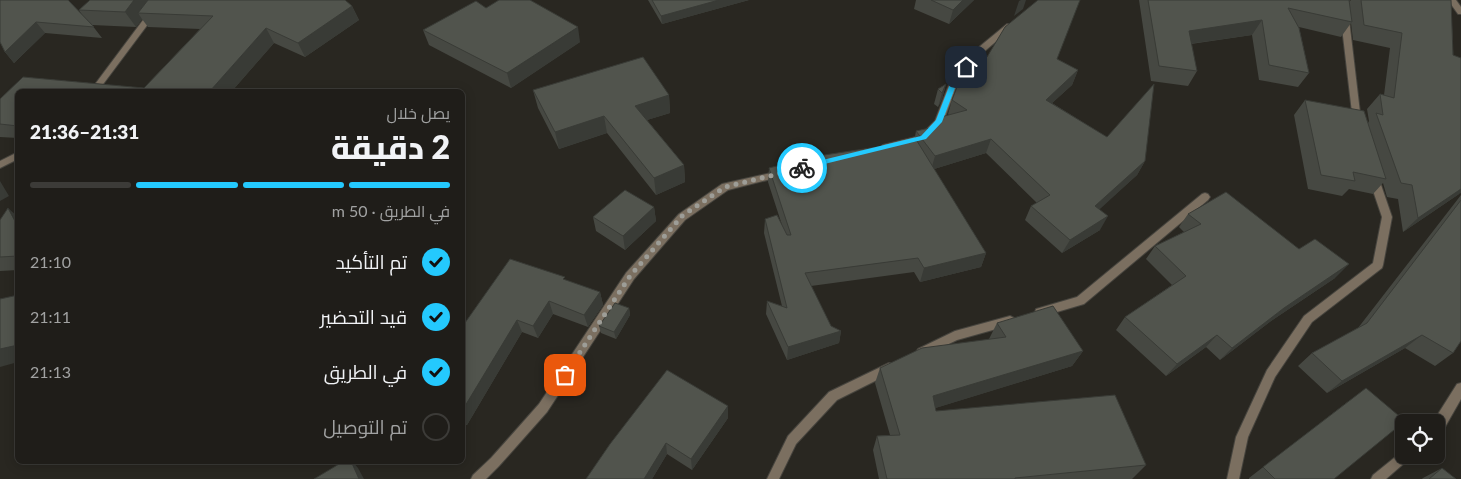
<!DOCTYPE html>
<html lang="ar">
<head>
<meta charset="utf-8">
<style>
  :root { --surface:#1f1d19; --page:#2c2a26; --text:#f1f3f6; --muted:#a1a2a2; --line:#3c3b38; --accent:#24c9fe }
  body { margin:0; font-family:Lato,Cairo,sans-serif; background:var(--page); color:var(--text); direction:rtl; height:100vh; display:flex; flex-direction:column; font-size:19px; white-space:nowrap }
  * { box-sizing:border-box; margin:0 }
  p { font-size:16px; color:var(--muted) }
  .icon { flex:none; width:28px; height:28px; fill:none; stroke:currentColor; stroke-width:2; stroke-linecap:round; stroke-linejoin:round }
  .map { position:relative; flex:1; overflow:hidden; direction:ltr }
  .sheet { position:absolute; left:15px; top:89px; width:450px; height:375px; display:flex; flex-direction:column; background:var(--surface); border-radius:8px; box-shadow:0 2px 12px #0003,0 0 0 1px var(--line); direction:rtl }
  .sheet>* { flex:none }
  .controls { position:absolute; left:1395px; top:414px; display:grid; gap:10px }
  .controls a { display:grid; place-items:center; width:50px; height:50px; border-radius:8px; background:var(--surface); box-shadow:0 2px 12px #0003,0 0 0 1px var(--line); font-size:25px }
  .pin { position:absolute; display:grid; place-items:center; width:42px; height:42px; color:#fff; margin:-21px; border-radius:10px; box-shadow:0 2px 8px #0006 }
  .courier { position:absolute; display:grid; place-items:center; width:50px; height:50px; margin:-25px; border:4px solid #24c9fe; border-radius:50%; background:#fff; color:#222; box-shadow:0 1px 6px #0007 }
  .overview em { font-style:normal; font-weight:800 }
  .overview div { display:flex; flex-direction:column-reverse }
  .overview { display:flex; align-items:center; justify-content:space-between; height:85px; padding:0 15px }
  h1 { font-size:32px; font-weight:800; line-height:38px }
  .bar { display:grid; grid-template-columns:repeat(4,1fr); gap:8px 5px; align-content:center; height:60px; padding:0 15px }
  .bar i { height:6px; border-radius:4px; background:var(--line) }
  .bar .active { background:var(--accent) }
  .bar p { grid-column:span 4 }
  ol { padding:0 15px; list-style:none }
  li { display:flex; align-items:center; gap:15px; height:55px }
  li p { margin-inline-start:auto }
  li .icon { padding:5px; border-radius:50%; background:var(--accent); color:#111; stroke-width:4 }
  li:last-child { color:var(--muted) }
  li i { width:28px; height:28px; border:2px solid var(--line); border-radius:50% }
  .map>svg:first-child { display:block }
  .lines { fill:none; stroke-linecap:round; stroke-linejoin:round }
  .street-casing { stroke:#46443e; stroke-width:2 }
  .street { fill:#7b6f60; fill-rule:evenodd }
  .wall { fill:#464842 }
  .shaded-wall { fill:#393b36 }
  .building { fill:#51544d; stroke:#393b36 }
  .route { fill:#24c9fe }
  .done { stroke:#9d9d97; stroke-width:5; stroke-dasharray:0 9 }
</style>
</head>
<body>
<div class="map">
<svg width="1461" height="479" viewBox="0 0 1461 479">
  <rect width="100%" height="100%" fill="#292721"/>
  <g class="lines">
    <defs>
      <path id="street" d="M158 0H166L98 91H90Z
        M1341 0H1349L1347 2 1361 121 1357 124 1353 121 1339 2Z
        M1448 0H1456L1461 7V14H1458Z
        M1007 24H1010L1014 26 979 56 959 80 943 122 926 140 886 150 883 149 881 147 883 145 920 136 935 121 952 77 973 52Z
        M18 152V159L0 168V161Z
        M780 171 785 174 783 176 728 190 685 220 634 279 547 412 499 466 486 479H471L473 475 491 458 539 404 626 273 679 214 722 184Z
        M1373 173 1378 176 1392 217 1383 265 1382 268 1312 322 1275 377 1248 437 1239 479H1227L1236 437 1267 370 1304 316 1373 263 1382 217 1368 176Z
        M1205 193 1208 194 1210 197 1208 200 1084 304 1040 317 1036 315 1035 312 1036 309 1077 297 1202 194Z
        M1010 316 1014 318 1015 321 1014 324 957 340 922 357 918 355 916 352 918 349 955 331Z
        M889 363 893 364 895 368 893 372 837 400 796 444 779 479H767L788 436 829 392Z
        M1461 383V399L1445 427 1436 433V422H1433L1457 384Z
        M1404 450V455H1411L1409 459 1386 479H1371L1373 475Z"/>
    </defs>
    <use href="#street" class="street-casing"/>
    <use href="#street" class="street"/>
  </g>
  <path class="wall" d="M0 0H68L82 15 79 10 90 0H345L352 6 359 20 305 57 274 43 232 91H18V138L0 137V99L23 77 144 88 200 29 148 27 142 19 136 27 92 25 102 38 45 33 14 63 5 52 0 42Z
    M648 0H749L662 24Z
    M916 0H974L949 24 914 9Z
    M1139 0H1349V2L1351 0H1451L1459 194 1403 232 1398 199 1387 197 1383 183 1373 194 1349 189 1342 196 1308 189 1294 115 1305 100 1368 123 1369 121 1367 109 1380 94 1384 95 1390 48 1353 40 1351 23 1341 37 1299 27 1309 73 1298 87 1259 80 1252 35 1191 44 1197 71 1188 86 1151 81Z
    M423 30 580 42 511 88 429 45Z
    M1057 59 1078 70 1072 85 1052 103 1145 161 1137 175 1099 209 1100 230 1062 253 1025 220 1031 206 1037 203 986 153 934 169 986 253 981 267 920 282 914 272 811 286 831 326 841 331 839 343 787 360 766 314 767 301 782 306 764 233 765 219 782 225 768 182 769 168 914 142 916 131 930 128 949 115 948 114 952 100Z
    M946 84 942 99 938 107 934 104 938 89Z
    M533 90 669 95 670 113 647 120 684 165 685 182 656 195 607 133 559 149 538 108Z
    M1461 195V341L1453 353 1435 366 1405 348 1327 393 1298 366 1312 353 1358 328Z
    M654 207 656 221 625 250 596 231 593 217Z
    M1188 214 1299 249 1335 278 1271 321 1220 360 1206 347 1166 376 1116 330 1125 317 1172 285 1146 259 1155 246 1184 232 1179 227Z
    M18 217V270L0 271V220Z
    M565 280 600 292 603 305 588 327 553 314 538 338 522 332 467 425 462 423V327Z
    M629 308 630 315 616 339 601 333 599 326Z
    M997 323 1083 351 1072 366 935 408 936 411 1146 465 1132 479H879L873 450 877 436 890 435 875 383 880 368 989 339Z
    M1350 400 1334 479H1249V478Z
    M728 418 692 470 667 454 652 479H586L610 444Z
    M1442 468 1456 479H1422L1423 478Z"/>
  <path class="shaded-wall" d="M134 0H154L138 13 142 19 136 27 125 12Z
    M719 0H749L662 24 661 16Z
    M963 0H974L949 24 953 10Z
    M1021 0H1026L1023 9 1014 16 1019 1Z
    M352 6 359 20 305 57 298 43Z
    M1262 20 1252 35 1181 45 1189 31Z
    M36 22 45 33 14 63 5 52Z
    M578 27 580 42 511 88 507 73Z
    M266 28 274 43 232 91H210Z
    M1078 70 1072 85 1040 114 1046 100Z
    M946 84 942 99 938 107 942 93Z
    M669 95 670 113 637 123 635 106Z
    M604 116 607 133 559 149 555 132Z
    M991 139 986 153 931 170 935 156Z
    M1145 161 1137 175 1088 220 1095 206Z
    M684 165 685 182 656 195 654 178Z
    M0 181 9 196 0 201Z
    M1461 189V193L1459 194 1403 232 1418 218Z
    M654 207 656 221 625 250 623 236Z
    M8 208 18 217V226Z
    M1108 216 1100 230 1062 253 1070 240Z
    M986 253 981 267 920 282 924 268Z
    M1349 264 1335 278 1271 321 1220 360 1232 348 1284 308Z
    M600 292 603 305 588 327 584 315Z
    M549 301 553 314 538 338 533 326Z
    M629 308 630 315 616 339 614 332Z
    M517 320 522 332 467 425 462 417V411Z
    M841 331 839 343 787 360 788 347Z
    M1217 335 1206 347 1166 376 1177 364Z
    M1422 335 1405 348 1327 393 1342 381Z
    M18 345V362L0 367V349Z
    M1083 351 1072 366 926 411 933 396Z
    M728 406V418L692 470 691 459Z
    M666 443 667 454 652 479H644Z
    M351 461H352L358 468 364 479H359Z"/>
  <path class="building" d="M0 0H68L94 27 36 22 5 52 0 42Z
    M90 0H134L125 12 79 10Z
    M148 0H345L352 6 298 43 266 28 210 91H18V126L0 124V99L23 77 144 88 213 16 138 13Z
    M499 0H530L578 27 507 73 423 30 476 1 486 8Z
    M652 0H719L661 16Z
    M931 0H963L953 10Z
    M1038 0H1080L1057 59 1078 70 1046 100 1107 137 1154 84 1145 161 1095 206 1108 216 1070 240 1031 206 1050 195 991 139 935 156 916 131 930 128 941 117 967 110 952 100 962 74 987 57 1005 27Z
    M1148 0H1349L1352 22 1288 8 1299 28 1309 73 1269 65 1262 20 1189 31 1197 71 1159 66Z
    M1361 0H1451L1453 55 1461 58V189L1418 218 1412 185 1401 183 1376 113 1383 115 1380 94 1394 98 1402 33 1364 25Z
    M643 57 669 95 635 106 684 165 654 178 604 116 555 132 533 90Z
    M946 84 942 93 938 89Z
    M1305 100 1364 111 1386 179 1353 172 1355 181 1321 175Z
    M917 141 986 253 924 268 918 258 805 273 831 326 841 331 788 347 767 301 787 308 765 219 777 215 787 235H791L769 168 811 157Z
    M625 190 654 207 623 236 593 217Z
    M1226 192 1299 249 1315 239 1349 264 1284 308 1232 348 1217 335 1177 364 1125 317 1186 276 1155 246 1201 224 1188 214Z
    M1461 200V341L1453 353 1422 335 1342 381 1312 353 1367 323Z
    M8 208 17 225 18 224V256L0 257V220Z
    M510 259 565 277 563 279 600 292 584 315 549 301 533 326 517 320 462 411V327Z
    M18 295V345L0 349V299Z
    M615 303 629 308 614 332 599 326Z
    M1053 306 1083 351 933 396 936 411 1115 395 1146 465 1015 478V479H887L877 436 900 435 880 368 922 348 1006 337 997 323Z
    M667 370 728 406 691 459 666 443 644 479H586L610 444Z
    M1366 388 1405 421 1334 479H1275L1263 467Z
    M344 461H351L359 479H314Z
    M1442 468 1456 479H1429Z"/>
  <path class="route" d="M963 65 969 67 958 80 942 122 926 139 800 170 799 168 802 165 921 136 936 120 952 79Z"/>
  <g class="lines">
    <path class="done" d="M565 375 630 276 682 216 725 187 802 168"/>
  </g>
</svg>
<div class="controls">
<a><svg class="icon" aria-label="locate" viewBox="0 0 24 24"><circle cx="12" cy="12" r="6"/><path d="M12 2v4M12 18v4M2 12h4M18 12h4"/></svg></a>
</div>
<div class="pin" style="left:565px;top:375px;background:#ea580c"><svg class="icon" aria-label="bag" viewBox="0 0 24 24"><path d="M5 8h14l-1 12H6zM9 8a3 3 0 0 1 6 0"/></svg></div>
<div class="pin" style="left:966px;top:67px;background:#1f2937"><svg class="icon" aria-label="home" viewBox="0 0 24 24"><path d="M3 11l9-7 9 7M6 9v11h12V9"/></svg></div>
<div class="courier" style="left:802px;top:168px"><svg class="icon" aria-label="bike" viewBox="0 0 24 24"><circle cx="6" cy="16" r="4"/><circle cx="18" cy="16" r="4"/><path d="M6 16l4-8h5l3 8M10 8l3 8H6M13 5h3"/></svg></div>
<section class="sheet">
<div class="overview"><div><h1>2 دقيقة</h1><p>يصل خلال</p></div><em>21:31–21:36</em></div>
<div class="bar"><i class="active"></i><i class="active"></i><i class="active"></i><i></i><p>في الطريق · 50 m</p></div>
<ol>
<li><svg class="icon" aria-label="check" viewBox="0 0 24 24"><path d="M5 12l5 5 9-10"/></svg>تم التأكيد<p>21:10</p></li>
<li><svg class="icon" aria-label="check" viewBox="0 0 24 24"><path d="M5 12l5 5 9-10"/></svg>قيد التحضير<p>21:11</p></li>
<li><svg class="icon" aria-label="check" viewBox="0 0 24 24"><path d="M5 12l5 5 9-10"/></svg>في الطريق<p>21:13</p></li>
<li><i></i>تم التوصيل</li>
</ol>
</section>
</div>
</body>
</html>
